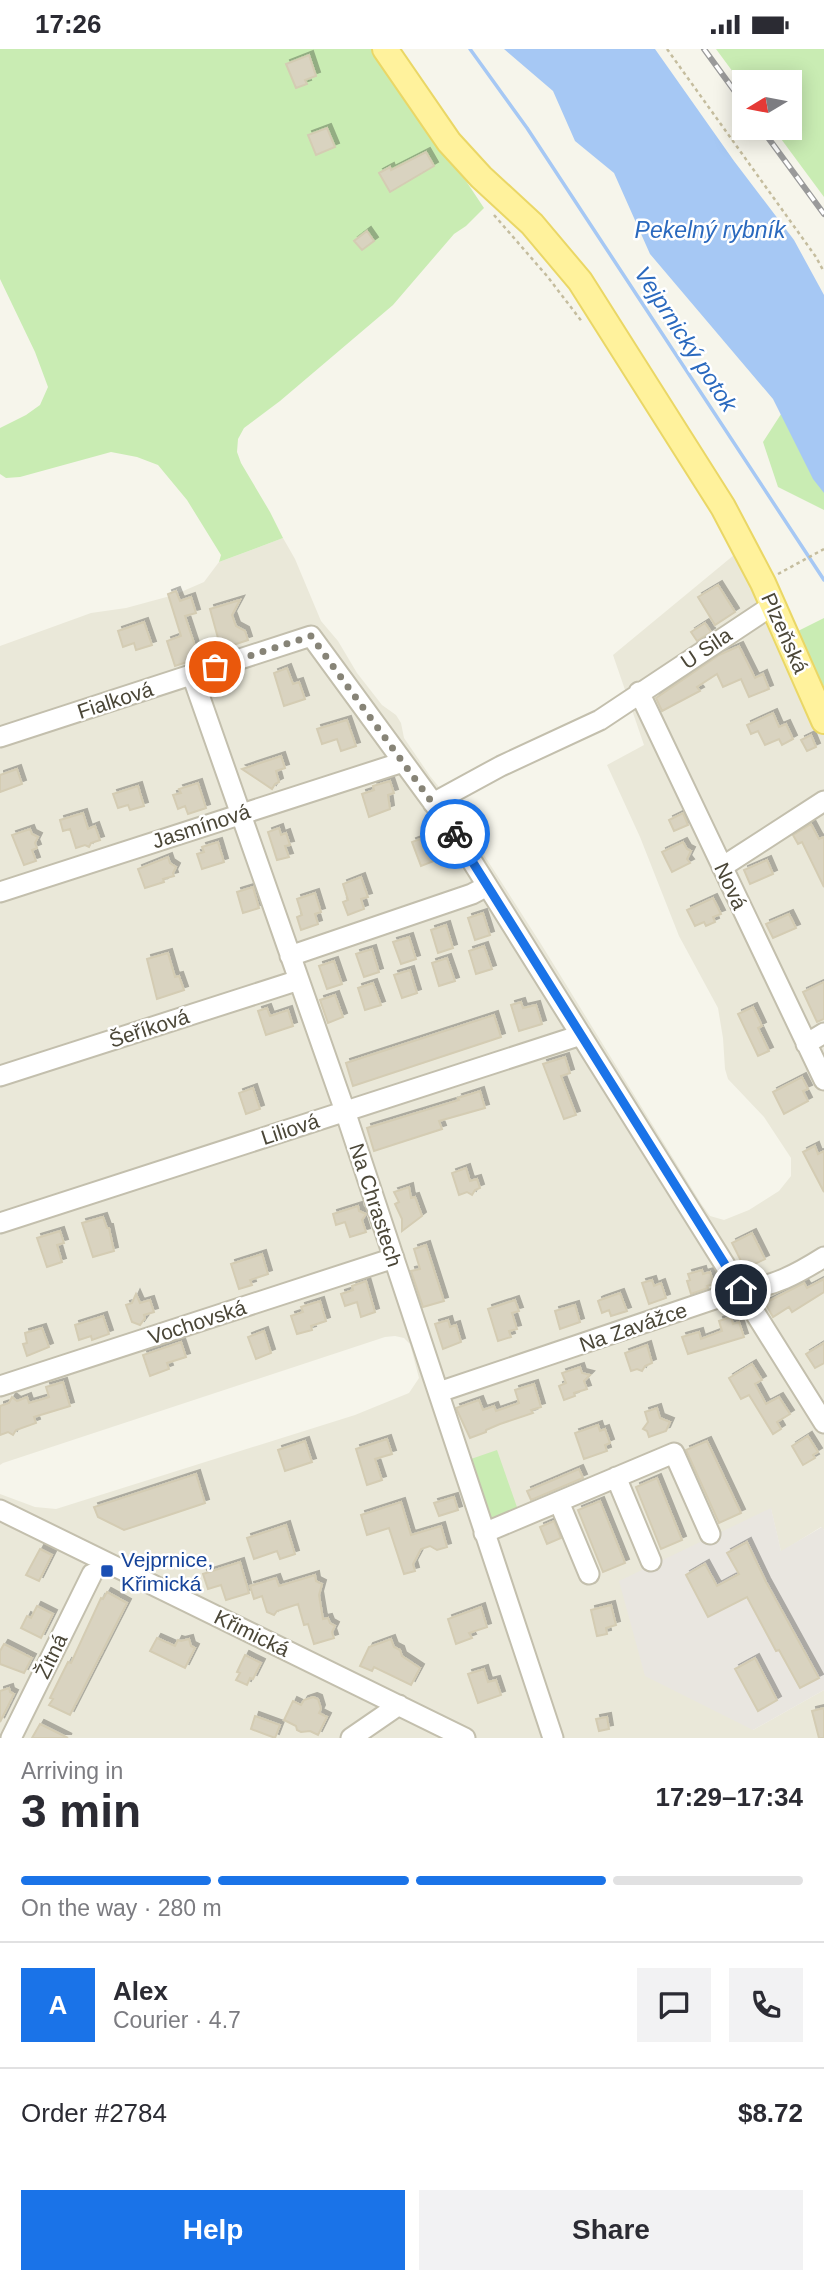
<!DOCTYPE html>
<html lang="en">
<head>
<meta charset="utf-8">
<style>
  :root { --surface:#fff; --page:#f2f2f3; --text:#2b2b33; --muted:#7c7c81; --line:#e1e1e2; --accent:#1a73e8 }
  body { margin:0; font-family:Helvetica,sans-serif; background:var(--page); color:var(--text); height:100vh; display:flex; flex-direction:column; font-size:26px; white-space:nowrap }
  * { box-sizing:border-box; margin:0 }
  p { font-size:23px; color:var(--muted) }
  .icon { flex:none; width:38px; height:38px; fill:none; stroke:currentColor; stroke-width:2; stroke-linecap:round; stroke-linejoin:round }
  .map { position:relative; height:1689px; overflow:hidden }
  .side { display:flex; flex-direction:column; background:var(--surface); flex:1 }
  .side>* { flex:none }
  .needle { width:46px; rotate:260deg }
  .fabs { position:absolute; left:732px; top:21px; display:grid; gap:14px }
  .fabs a { display:grid; place-items:center; width:70px; height:70px; border-radius:0px; background:var(--surface); box-shadow:0 4px 18px #0003; font-size:35px }
  .pin { position:absolute; display:grid; place-items:center; width:60px; height:60px; color:#fff; margin:-30px; border:4px solid #fff; border-radius:50%; box-shadow:0 2px 7px #0007 }
  .courier { position:absolute; display:grid; place-items:center; width:70px; height:70px; margin:-35px; border:5px solid #1a73e8; border-radius:50%; background:#fff; color:#222; box-shadow:0 2px 9px #0007 }
  .summary em { font-style:normal; font-weight:700 }
  .summary div { display:flex; flex-direction:column-reverse }
  .summary { display:flex; align-items:center; justify-content:space-between; height:119px; padding:0 21px }
  h1 { font-size:46px; font-weight:700; line-height:52px }
  .bar { display:grid; grid-template-columns:repeat(4,1fr); gap:10px 7px; align-content:center; height:84px; padding:0 21px }
  .bar i { height:9px; border-radius:5px; background:var(--line) }
  .bar .current { background:var(--accent) }
  .bar p { grid-column:span 4 }
  .line { display:flex; align-items:center; gap:18px; padding:0 21px; border-top:2px solid var(--line) }
  .line div { flex:1 }
  .round { display:grid; place-items:center; flex:none; width:74px; height:74px; border-radius:0px; background:var(--page) }
  .cta { display:flex; gap:14px; margin-top:auto; padding:14px 21px }
  .cta a { flex:1; height:80px; border-radius:0px; background:var(--accent); color:#fff; font-size:28px; font-weight:700; line-height:80px; text-align:center }
  .cta a+a { background:var(--page); color:var(--text) }
  .status { display:flex; justify-content:space-between; align-items:center; height:49px; padding:0 35px; background:var(--surface); direction:ltr }
  .status svg { height:19px; fill:currentColor }
  .map>svg:first-child { display:block }
  .residential { fill:#eae8d9 }
  .industrial { fill:#e9e6e0 }
  .green { fill:#c9ecb3 }
  .water { fill:#a6c8f4 }
  .lines { fill:none; stroke-linecap:round; stroke-linejoin:round }
  .stream { stroke:#a6c8f4; stroke-width:3.5 }
  .building { fill:#d9d3c0; stroke:#d4ccb3; stroke-width:2; filter:url(#shadow) }
  .minor-casing { stroke:#c3bfad; stroke-width:23 }
  .major-casing { stroke:#ead766; stroke-width:28 }
  .path { stroke:#c5bd9e; stroke-width:2.5; stroke-dasharray:3.5 3.5; stroke-linecap:butt }
  .minor { stroke:#fff; stroke-width:19 }
  .major { stroke:#fff29c; stroke-width:24 }
  .rail-casing { stroke:#9a9a9a; stroke-width:6 }
  .rail { stroke:#fff; stroke-width:3.5; stroke-dasharray:10; stroke-linecap:butt }
  .done { stroke:#878477; stroke-width:7; stroke-dasharray:0 12.6 }
  .route { stroke:#1a73e8; stroke-width:9 }
  .transit-dot { fill:#1a4fb4; stroke:#fff; stroke-width:2.5 }
  .labels { text-anchor:middle; dominant-baseline:central; stroke-width:5; stroke-linejoin:round; paint-order:stroke }
  .street-label { font-size:21px; fill:#4b4738; stroke:#fff }
  .transit-label { font-size:21px; fill:#164399; stroke:#fff; text-anchor:start }
  .water-label { font-size:23px; font-style:italic; fill:#2a69be; stroke:#fff }
</style>
</head>
<body>
<div class="status"><b>17:26</b><svg viewBox="0 0 49 12"><path d="M0 12V9h3v3zM5 12V6h3v6zM10 12V3h3v9zM15 12V0h3v12zM26 1h20v11H26zM47 4h2v5h-2z"/></svg></div>
<div class="map">
<svg width="824" height="1689" viewBox="0 0 824 1689">
  <defs>
    <filter id="shadow"><feDropShadow dx="4" dy="-4" stdDeviation="0" flood-color="#0004"/></filter>
  </defs>
  <rect width="100%" height="100%" fill="#f6f5eb"/>
  <path class="residential" d="M283 489 295 510 321 572 338 592 357 624 382 656 396 666 401 674 404 689 430 727 469 775 475 792 541 895 702 1156 710 1167 724 1171 749 1161 779 1142 791 1127V1109L764 1068 728 1030 725 1020 723 989 718 959 679 887 640 788 607 716 644 696 613 606 734 506 778 590 796 583 824 638V1481L821 1478 781 1503 771 1460 753 1681 824 1641V1689H0V1445L35 1458 56 1460 355 1366 409 1344 419 1329 410 1295 404 1289 395 1287 385 1288 3 1414 0 1416V597L91 564 126 559 174 546 204 533 219 513Z"/>
  <path class="industrial" d="M771 1459 781 1502 822 1478 824 1481V1641L753 1681 645 1627 619 1532Z"/>
  <path class="green" d="M0 0H378L484 159 466 177 454 185 393 256 280 352 244 379 238 390 237 403 241 414 270 463 283 489 219 513 221 506 187 451 158 416 137 408 111 403 20 428 6 429 0 425V379L26 366 40 356 48 338 35 303 0 230Z
    M716 0H824V148L773 79H789V33H744V38Z
    M824 273V461L778 438 763 393 783 362Z
    M824 569V638L796 583Z
    M497 1401 518 1461 491 1470 471 1410Z"/>
  <path class="water" d="M504 0H655L734 112 794 191 824 246V444L813 430 773 350 650 205 614 124 575 92 553 42Z"/>
  <g class="lines">
    <path class="stream" d="M470 0 527 79 824 531"/>
  </g>
  <path class="building" d="M309 6 316 27 305 31 307 35 296 39 286 15Z
    M327 79 335 98 316 106 308 86Z
    M426 103 434 117 390 143 379 124 390 118 391 121Z
    M367 182 374 192 362 201 354 192Z
    M718 536 735 563 715 576 698 548Z
    M176 542 180 552 191 548 196 564 185 567 199 609 175 617 167 592 181 587 168 545Z
    M240 551 232 566 236 577 245 582 248 591 221 600 210 560Z
    M144 573 152 596 136 601 134 594 123 598 118 582Z
    M705 574 711 583 697 592 691 583Z
    M739 597 755 629 763 625 769 640 749 648 741 630 723 638 717 625 697 638 700 642 662 662 656 649 719 606Z
    M287 619 293 635 299 633 305 650 284 657 274 624Z
    M773 664 779 678 786 675 793 690 782 696 779 690 765 696 758 682 751 685 747 676Z
    M347 671 356 697 341 702 337 690 322 695 317 680Z
    M811 686 816 698 807 702 801 691Z
    M281 707 285 719 276 722 279 733 275 735 272 740 242 720Z
    M17 720 22 735 0 743V726Z
    M390 732 394 744 388 746 390 760 369 768 362 745 374 741 373 737Z
    M198 734 206 759 188 765 185 757 178 760 173 746 181 744 179 740Z
    M138 737 144 757 130 761 128 756 118 759 113 745Z
    M83 764 88 780 95 777 100 791 91 794 89 798 85 796 76 799 70 780 63 782 60 771Z
    M683 764 688 776 674 782 669 771Z
    M811 775 819 790 824 788V838L802 793 798 795 793 786Z
    M279 779 281 786 286 784 290 796 285 797 289 808 277 811 268 783Z
    M30 780 32 785 38 788 35 794 37 799 32 801 36 812 24 816 12 786Z
    M431 786 439 810 421 817 412 793Z
    M218 793 224 813 202 820 197 805 204 803 202 798Z
    M683 793 687 800 691 802 687 810 690 814 672 823 662 803Z
    M168 808 170 814 176 818 173 824 174 827 163 830 164 833 145 839 138 820Z
    M767 811 773 825 750 835 744 821Z
    M361 828 368 848 361 850 364 860 348 866 343 853 348 851 343 835Z
    M253 838 259 859 243 864 237 843Z
    M315 844 321 863 315 865 318 875 301 881 297 868 302 866 297 850Z
    M713 849 721 865 713 868 715 873 706 877 704 873 695 877 687 861Z
    M483 864 490 886 475 891 468 869Z
    M789 865 796 879 773 889 766 875Z
    M446 876 453 899 438 904 431 881Z
    M409 888 416 910 401 915 393 893Z
    M484 897 492 920 476 925 469 902Z
    M372 900 379 923 364 928 356 905Z
    M168 904 175 928 179 927 184 941 157 950 147 910Z
    M447 909 455 932 439 937 432 914Z
    M334 912 342 935 327 940 319 917Z
    M410 921 417 944 402 949 394 926Z
    M824 933V970L817 973 803 943Z
    M373 934 381 956 365 961 358 939Z
    M335 946 343 968 328 974 320 951Z
    M521 953 523 959 536 956 542 975 519 982 511 956Z
    M753 958 762 977 758 979 769 1002 758 1007 738 965Z
    M267 959 270 967 288 961 293 977 266 986 258 962Z
    M494 966 501 988 353 1037 346 1014Z
    M565 1008 570 1024 561 1027 576 1066 564 1070 543 1015Z
    M802 1028 808 1040 803 1042 808 1052 784 1065 773 1043Z
    M253 1039 260 1060 246 1065 239 1044Z
    M480 1042 485 1059 439 1072 442 1080 374 1102 367 1079 459 1051 458 1049Z
    M815 1097 818 1105 824 1102V1143L803 1103Z
    M466 1119 470 1132 477 1130 480 1139 475 1141 472 1146 467 1143 459 1146 452 1124Z
    M409 1138 411 1149 415 1148 422 1167 402 1182V1170L395 1155 399 1153 394 1143Z
    M358 1157 359 1162 366 1165 362 1171 366 1183 350 1188 345 1173 336 1176 333 1165Z
    M103 1168 107 1179H109L114 1202 93 1208 82 1174Z
    M60 1182 64 1194 57 1196 62 1213 47 1218 37 1189Z
    M752 1184 765 1210 745 1220 732 1194Z
    M426 1196 444 1252 423 1258 411 1222 420 1220 414 1200Z
    M262 1205 268 1225 250 1231 252 1236 239 1240 231 1215Z
    M702 1221 703 1225 710 1223 714 1235 707 1237 708 1239 691 1245 687 1232 690 1231 688 1225Z
    M824 1230V1243L792 1263 789 1258 773 1268 765 1254 804 1234 807 1239Z
    M652 1231 654 1237 661 1234 666 1249 649 1255 642 1234Z
    M366 1232 375 1263 361 1268 357 1253 345 1257 341 1245 353 1241 352 1237Z
    M620 1244 627 1262 611 1267 609 1261 602 1264 598 1252 600 1251Z
    M136 1245 140 1254 150 1251 154 1263 144 1266 145 1269 140 1276 132 1273 126 1256 132 1254Z
    M515 1251 519 1262 512 1264 517 1280 509 1282 511 1288 498 1292 488 1260Z
    M320 1252 326 1272 311 1277 312 1281 297 1285 291 1267 303 1263 301 1258Z
    M575 1256 580 1273 560 1280 555 1262Z
    M103 1267 109 1285 92 1291 91 1287 79 1291 75 1276Z
    M731 1268 733 1275 739 1273 744 1288 688 1305 682 1288 699 1283 701 1290 722 1282 719 1272Z
    M448 1271 450 1278 456 1276 461 1293 443 1300 435 1275Z
    M42 1279 49 1298 27 1307 23 1295 27 1294 25 1284Z
    M264 1282 271 1304 256 1310 248 1288Z
    M181 1293 186 1308 167 1314 169 1320 150 1327 143 1306Z
    M824 1294V1314L815 1319 806 1305Z
    M647 1296 652 1314 645 1317 642 1322 637 1320 631 1322 625 1304Z
    M752 1315 762 1331 755 1335 766 1355 779 1348 790 1365 777 1373 781 1380 773 1385 749 1346 741 1350 729 1329Z
    M580 1318 582 1324 590 1326 584 1332 587 1340 574 1344 575 1347 564 1351 559 1337 566 1334 562 1324Z
    M63 1333 70 1357 34 1368 36 1374 16 1381 13 1386 8 1383 0 1386V1357L9 1354 12 1348 17 1352 27 1348 29 1354 49 1348 46 1338Z
    M534 1335 541 1358 531 1361 533 1364 500 1375 486 1381V1383L470 1389 456 1359 479 1351 483 1361 494 1357 496 1362 519 1354 515 1341Z
    M657 1359 660 1369 670 1373 666 1382 649 1388 647 1382 643 1380 648 1373 645 1363Z
    M598 1376 600 1382 605 1380 610 1394 605 1396 607 1402 584 1410 575 1384Z
    M808 1387 818 1403 813 1406 815 1409 803 1416 792 1397Z
    M387 1390 392 1405 375 1410 382 1431 367 1436 356 1400Z
    M305 1392 312 1413 285 1422 278 1401Z
    M707 1392 741 1464 719 1474 686 1401Z
    M579 1420 583 1429 531 1451 527 1442Z
    M196 1425 205 1454 124 1481 98 1468 94 1458Z
    M657 1429 682 1491 661 1500 636 1438Z
    M454 1448 458 1461 439 1467 434 1454Z
    M600 1452 625 1514 603 1523 578 1461Z
    M401 1453 411 1486 441 1477 447 1498 437 1501 430 1497 421 1500 413 1515 415 1522 404 1525 389 1479 367 1486 361 1466Z
    M554 1472 561 1489 547 1495 540 1478Z
    M286 1476 295 1505 280 1510 277 1502 254 1510 247 1489Z
    M747 1493 766 1533 819 1629 800 1639 779 1601 776 1602 747 1548 708 1568 686 1526 705 1515 717 1537 739 1525 727 1504Z
    M40 1500 52 1506 39 1532 26 1526Z
    M240 1513 249 1544 226 1551 221 1536 208 1540 203 1525Z
    M315 1526 316 1532 322 1535 319 1546 323 1570 328 1569 330 1574 335 1577 332 1583 334 1589 314 1595 308 1575 304 1576 298 1555 277 1562 274 1566 267 1563 262 1547 254 1550 250 1537 276 1529 279 1537Z
    M107 1543 127 1554 70 1666 49 1656 53 1650 50 1649 68 1613 71 1614 101 1549 103 1550Z
    M611 1556 616 1576 606 1579 607 1585 597 1587 591 1561Z
    M37 1557 53 1565 41 1589 21 1579 27 1567 31 1569Z
    M481 1558 487 1578 469 1584 472 1589 456 1595 448 1570Z
    M157 1589 175 1597 178 1591 181 1592 189 1590 191 1597 195 1599 185 1619 150 1602Z
    M391 1590 394 1598 400 1601 402 1607 420 1619 411 1636 374 1618 372 1622 360 1617 369 1598Z
    M4 1595 32 1609 24 1624 0 1615V1602Z
    M245 1606 261 1614 253 1630 250 1629 247 1636 236 1631 240 1624 237 1623Z
    M755 1609 777 1651 758 1662 735 1620Z
    M484 1620 488 1633 496 1631 501 1646 478 1654 468 1625Z
    M9 1639 10 1643 14 1645 0 1673V1642Z
    M313 1648 318 1650 321 1660 319 1664 327 1668 318 1686 310 1682 301 1683 297 1681 296 1677 284 1671 293 1652 301 1656 304 1651Z
    M824 1659V1689H819L812 1662Z
    M255 1667 280 1676 275 1689 251 1680Z
    M607 1668 609 1680 599 1682 596 1670Z
    M40 1675 68 1689H32Z"/>
  <g class="lines">
    <defs>
      <path id="minor" d="M192 626 345 1062 553 1689
        M639 643 824 1031
        M0 688 311 587 448 774 824 1374
        M433 754 501 717 600 671 773 556
        M722 818 824 752
        M0 843 403 713
        M290 907 472 845 487 837
        M806 995 824 984
        M0 1027 299 931
        M0 1174 581 986
        M0 1337 394 1209
        M439 1343 741 1241C773 1238 797 1225 824 1208
        M616 1428 651 1512
        M559 1453 589 1525
        M0 1461 465 1689
        M484 1484 674 1404 710 1485
        M11 1689 92 1525
        M351 1689 399 1656"/>
      <path id="major" d="M385 0 449 93 481 128 532 175 580 232 723 458 763 534 824 672"/>
    </defs>
    <use href="#minor" class="minor-casing"/>
    <use href="#major" class="major-casing"/>
    <path class="path" d="M667 0 816 208 824 223
      M494 166 547 227 583 274
      M778 525 824 500"/>
    <use href="#minor" class="minor"/>
    <use href="#major" class="major"/>
    <defs>
      <path id="rail" d="M704 0 744 55
        M761 79 824 165"/>
    </defs>
    <use href="#rail" class="rail-casing"/>
    <use href="#rail" class="rail"/>
  </g>
  <g class="lines">
    <path class="done" d="M215 618 311 587 455 785"/>
    <path class="route" d="M455 785 741 1241"/>
  </g>
  <rect class="transit-dot" x="100" y="1515" width="14" height="14" rx="3.5"/>
  <g class="labels">
    <g class="street-label">
      <text transform="translate(785 584) rotate(66)">Plzeňská</text>
      <text transform="translate(706 599) rotate(-34)">U Sila</text>
      <text transform="translate(115 651) rotate(-18)">Fialková</text>
      <text transform="translate(201 777) rotate(-18)">Jasmínová</text>
      <text transform="translate(731 837) rotate(65)">Nová</text>
      <text transform="translate(149 979) rotate(-18)">Šeříková</text>
      <text transform="translate(290 1080) rotate(-18)">Liliová</text>
      <text transform="translate(376 1156) rotate(72)">Na Chrastech</text>
      <text transform="translate(197 1273) rotate(-18)">Vochovská</text>
      <text transform="translate(633 1278) rotate(-19)">Na Zavážce</text>
      <text transform="translate(252 1584) rotate(26)">Křimická</text>
      <text transform="translate(51 1607) rotate(-64)">Žitná</text>
    </g>
    <g class="transit-label">
      <text x="121" y="1510">Vejprnice,<tspan x="121" dy="24">Křimická</tspan></text>
    </g>
    <g class="water-label">
      <text x="710" y="181">Pekelný rybník</text>
      <text transform="translate(686 290) rotate(57)">Vejprnický potok</text>
    </g>
  </g>
</svg>
<div class="fabs">
<a><svg class="needle" viewBox="-14 -14 28 28"><path d="M0-13l5 13h-10z" fill="#e53935"/><path d="M0 13l5-13h-10z" fill="#7c7c81"/></svg></a>
</div>
<div class="pin" style="left:215px;top:618px;background:#ea580c"><svg class="icon" aria-label="bag" viewBox="0 0 24 24"><path d="M5 8h14l-1 12H6zM9 8a3 3 0 0 1 6 0"/></svg></div>
<div class="pin" style="left:741px;top:1241px;background:#1f2937"><svg class="icon" aria-label="home" viewBox="0 0 24 24"><path d="M3 11l9-7 9 7M6 9v11h12V9"/></svg></div>
<div class="courier" style="left:455px;top:785px"><svg class="icon" aria-label="bike" viewBox="0 0 24 24"><circle cx="6" cy="16" r="4"/><circle cx="18" cy="16" r="4"/><path d="M6 16l4-8h5l3 8M10 8l3 8H6M13 5h3"/></svg></div>
</div>
<section class="side">
<div class="summary"><div><h1>3 min</h1><p>Arriving in</p></div><em>17:29–17:34</em></div>
<div class="bar"><i class="current"></i><i class="current"></i><i class="current"></i><i></i><p>On the way · 280 m</p></div>
<div class="line" style="height:126px"><b class="round" style="background:var(--accent);color:#fff">A</b><div><b>Alex</b><p>Courier · 4.7</p></div><a class="round"><svg class="icon" aria-label="chat" viewBox="0 0 24 24"><path d="M4 5h16v11H9l-5 4z"/></svg></a><a class="round"><svg class="icon" aria-label="phone" viewBox="0 0 24 24"><path d="M5 4h4l2 5-3 2q2 4 5 5l2-3 5 2v4C11 20 4 13 5 4z"/></svg></a></div>
<div class="line" style="height:91px"><div>Order #2784</div><b>$8.72</b></div>
<div class="cta"><a>Help</a><a>Share</a></div>
</section>
</body>
</html>
